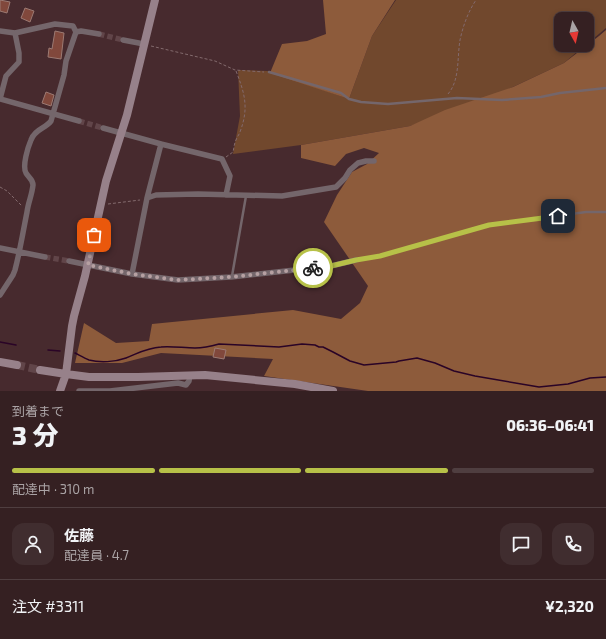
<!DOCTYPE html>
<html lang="ja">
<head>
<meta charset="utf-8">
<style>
  :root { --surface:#352022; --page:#402d2f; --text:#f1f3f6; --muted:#aaa3a5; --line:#4f3e40; --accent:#b7c148 }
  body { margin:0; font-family:"Exo 2","Noto Sans JP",sans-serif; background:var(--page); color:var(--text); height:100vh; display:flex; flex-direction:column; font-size:15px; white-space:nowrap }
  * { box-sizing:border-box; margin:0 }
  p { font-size:13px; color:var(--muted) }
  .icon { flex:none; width:22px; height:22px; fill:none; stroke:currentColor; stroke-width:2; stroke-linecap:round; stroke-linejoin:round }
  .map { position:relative; height:391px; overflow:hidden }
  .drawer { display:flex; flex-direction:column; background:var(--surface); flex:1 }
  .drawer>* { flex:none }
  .needle { width:26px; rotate:172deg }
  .fabs { position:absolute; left:554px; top:12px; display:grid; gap:8px }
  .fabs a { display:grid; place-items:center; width:40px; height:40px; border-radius:8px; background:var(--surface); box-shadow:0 2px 6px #0003,0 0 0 1px var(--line); font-size:20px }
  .pin { position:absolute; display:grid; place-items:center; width:34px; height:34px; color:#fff; margin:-17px; border-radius:8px; box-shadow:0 2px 6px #0006 }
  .courier { position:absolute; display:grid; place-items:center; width:40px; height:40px; margin:-20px; border:3px solid #b7c148; border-radius:50%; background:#fff; color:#222; box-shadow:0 1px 5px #0007 }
  .head em { font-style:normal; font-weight:800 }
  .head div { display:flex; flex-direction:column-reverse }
  .head { display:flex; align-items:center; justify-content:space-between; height:68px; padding:0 12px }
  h1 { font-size:26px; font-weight:800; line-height:30px }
  .bar { display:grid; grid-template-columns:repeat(4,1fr); gap:6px 4px; align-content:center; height:48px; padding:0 12px }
  .bar i { height:5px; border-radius:3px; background:var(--line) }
  .bar .on { background:var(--accent) }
  .bar p { grid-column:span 4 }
  .line { display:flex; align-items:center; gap:10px; padding:0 12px; border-top:1px solid var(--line) }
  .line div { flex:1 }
  .round { display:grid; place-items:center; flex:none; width:42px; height:42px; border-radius:12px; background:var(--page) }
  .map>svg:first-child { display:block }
  .green { fill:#71482d }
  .forest { fill:#8d5b3b }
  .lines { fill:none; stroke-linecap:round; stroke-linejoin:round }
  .stream { stroke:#2a0427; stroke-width:1.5 }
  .building { fill:#81483c; stroke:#9c7a73 }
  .street-tunnel { stroke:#614549; stroke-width:5.5; stroke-dasharray:5.5 3; stroke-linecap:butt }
  .secondary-tunnel { stroke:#614549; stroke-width:8; stroke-dasharray:8 4; stroke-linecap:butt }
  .path { stroke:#836a6d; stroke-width:1; stroke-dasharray:3 2; stroke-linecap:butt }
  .lane { stroke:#74666b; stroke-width:2.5 }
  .street { stroke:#74666b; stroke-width:5.5 }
  .secondary { stroke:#97818a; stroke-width:8 }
  .done { stroke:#b6a0a2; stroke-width:4; stroke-dasharray:0 7.2 }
  .route { stroke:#b7c148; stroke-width:5 }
</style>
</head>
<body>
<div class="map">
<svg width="606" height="391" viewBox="0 0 606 391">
  <rect width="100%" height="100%" fill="#472a2e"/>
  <path class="green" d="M396 0H606V28L587 44V19H561V45H585L564 63 485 100 410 126 301 145 233 154 240 116 238 70 268 71 349 99 372 36Z"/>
  <path class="forest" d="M323 0H395L372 36 349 99 270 73 282 44 307 41 326 34Z
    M606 30V391H368L264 376 273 359 161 353 122 363H75L84 323 116 343 149 341 152 324 293 310 341 319 360 303 368 286 324 222 337 195 352 172 367 164 379 153 364 148 346 154 335 166 301 158V145L410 126 445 110 513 87 564 63 599 36Z"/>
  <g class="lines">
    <path class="stream" d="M0 342 16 345
      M48 350 60 351
      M75 353C79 355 84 358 89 360 100 363 115 362 126 358 139 353 146 348 161 347 172 346 184 348 195 348 203 348 212 346 219 344L279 347 302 344 315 345 319 347H323L333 352 350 361 364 365 396 362 399 361 417 358 435 363 454 371 475 376 539 387 568 384 590 378 606 377"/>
  </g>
  <path class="building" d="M0 0 10 2 7 13 0 11Z
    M25 8 34 11 30 22 21 18Z
    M55 31 64 33 61 59 48 57 49 48 52 49Z
    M46 92 54 95 51 106 42 103Z
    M215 348 226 350 224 359 213 357Z"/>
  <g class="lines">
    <path class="street-tunnel" d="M99 34 123 40
      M79 121 103 128
      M45 257 69 261"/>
    <path class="secondary-tunnel" d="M17 365 40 370"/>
    <path class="path" d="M151 46 215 61 235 70 264 72
      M448 94C460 80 457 58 460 40 463 26 468 12 476 0
      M226 157 233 152C234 148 234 144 236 140 237 137 239 135 240 132 249 108 245 94 236 71
      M0 187 7 191 22 206
      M108 204 140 200"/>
    <path class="lane" d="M269 72 341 93 349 99 361 102 388 104 457 98 502 100 541 97 560 93 606 88
      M356 260 380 256 489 225 586 212H606
      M232 276 246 196"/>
    <path class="street" d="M0 31 15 33 55 24 73 26 76 32 81 31 99 34
      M15 33 19 53V62L6 76 0 99 79 121
      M123 40 144 44
      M103 128 161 144 147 198 132 274
      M161 144 222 159 230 176 226 195
      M147 198 156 195 198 194 282 196 336 187 345 178 350 170 358 163 366 161H374
      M0 248 45 257
      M69 261 132 274 178 280 231 277 331 266 356 260
      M0 295 13 275 15 270C20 251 23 232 27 212 28 203 32 195 33 185 33 179 28 177 26 173 22 166 28 147 31 140 35 129 45 129 51 121L64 75 66 61 76 32
      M79 391H110L178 383 186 385 189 381 190 375"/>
    <path class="secondary" d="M0 362 17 365
      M40 370 66 374 89 377H138L205 375 295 384 333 391
      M60 391 66 374 72 326 74 316 85 276 106 181 127 115 155 0"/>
  </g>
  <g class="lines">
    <path class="done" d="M94 235 88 265 132 274 178 280 231 277 313 268"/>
    <path class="route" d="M313 268 331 266 356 260 380 256 489 225 558 216"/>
  </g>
</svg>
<div class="fabs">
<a><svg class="needle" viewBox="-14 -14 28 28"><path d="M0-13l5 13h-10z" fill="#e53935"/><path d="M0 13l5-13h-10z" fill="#aaa3a5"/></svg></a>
</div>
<div class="pin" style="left:94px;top:235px;background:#ea580c"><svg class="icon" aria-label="bag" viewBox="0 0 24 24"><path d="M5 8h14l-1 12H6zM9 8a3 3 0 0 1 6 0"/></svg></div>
<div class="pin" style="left:558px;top:216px;background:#1f2937"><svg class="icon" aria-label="home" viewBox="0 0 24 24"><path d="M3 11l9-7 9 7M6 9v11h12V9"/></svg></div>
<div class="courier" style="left:313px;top:268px"><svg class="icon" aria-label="bike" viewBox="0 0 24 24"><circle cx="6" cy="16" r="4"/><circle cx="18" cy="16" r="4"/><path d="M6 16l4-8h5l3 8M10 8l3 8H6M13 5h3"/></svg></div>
</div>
<section class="drawer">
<div class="head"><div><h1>3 分</h1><p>到着まで</p></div><em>06:36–06:41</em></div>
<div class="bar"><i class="on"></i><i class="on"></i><i class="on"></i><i></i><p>配達中 · 310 m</p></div>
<div class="line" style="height:72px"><a class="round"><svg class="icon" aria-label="person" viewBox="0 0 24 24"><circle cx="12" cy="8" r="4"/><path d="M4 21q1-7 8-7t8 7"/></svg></a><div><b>佐藤</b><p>配達員 · 4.7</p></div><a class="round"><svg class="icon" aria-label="chat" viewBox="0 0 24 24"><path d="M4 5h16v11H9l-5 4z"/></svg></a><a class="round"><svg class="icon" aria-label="phone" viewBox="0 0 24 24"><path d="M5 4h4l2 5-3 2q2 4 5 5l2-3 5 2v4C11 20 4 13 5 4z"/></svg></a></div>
<div class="line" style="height:52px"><div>注文 #3311</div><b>¥2,320</b></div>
</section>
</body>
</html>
